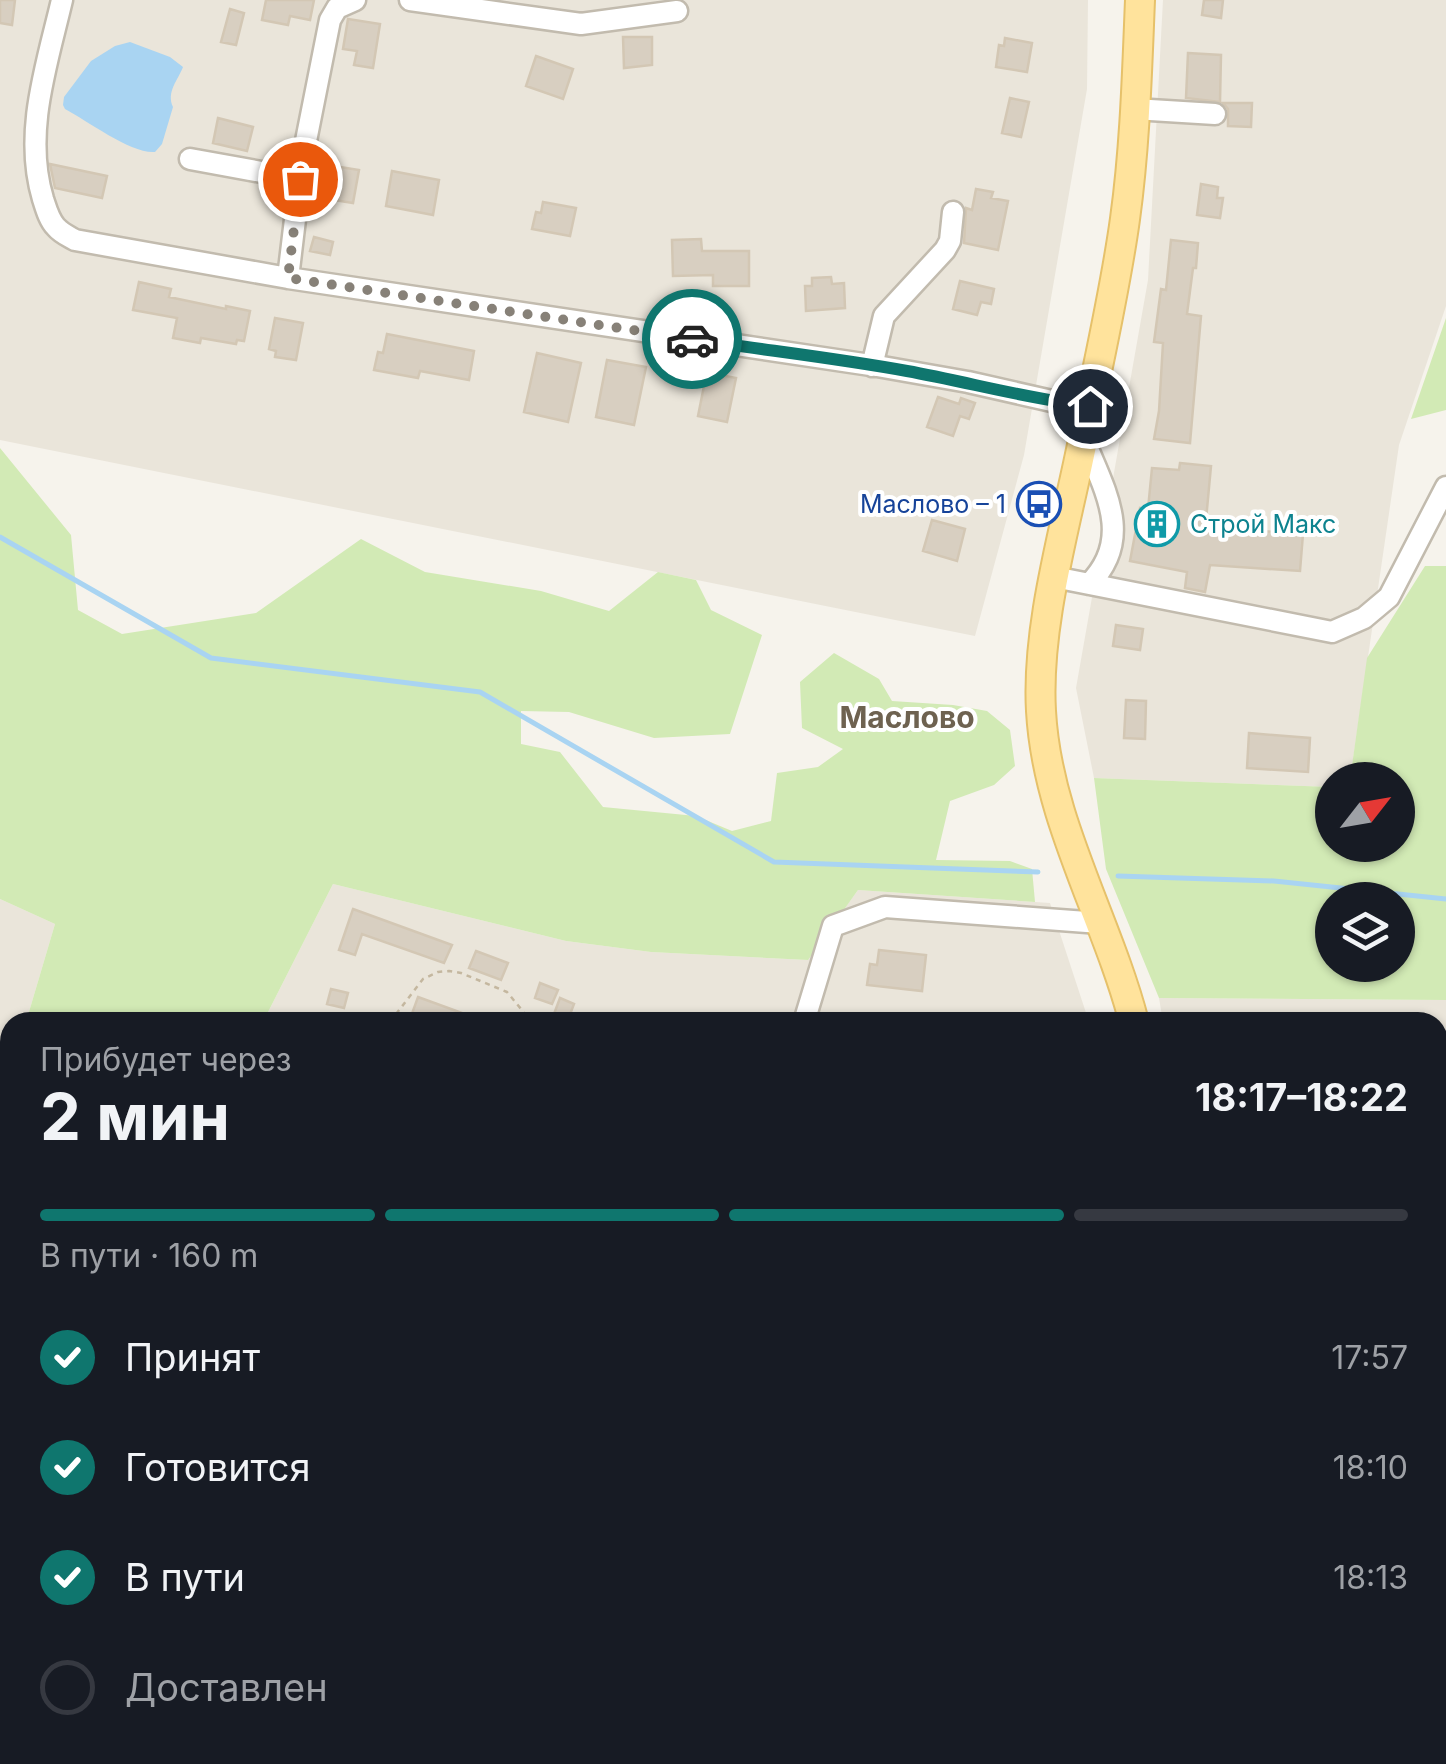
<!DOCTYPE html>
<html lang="ru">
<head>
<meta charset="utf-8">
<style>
  :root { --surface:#171b24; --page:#20242c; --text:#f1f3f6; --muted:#9ea1a6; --line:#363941; --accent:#0f766e }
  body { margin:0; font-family:Inter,sans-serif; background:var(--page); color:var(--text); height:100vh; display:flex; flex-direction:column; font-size:38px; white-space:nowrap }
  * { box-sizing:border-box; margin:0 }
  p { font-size:32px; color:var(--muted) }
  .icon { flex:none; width:55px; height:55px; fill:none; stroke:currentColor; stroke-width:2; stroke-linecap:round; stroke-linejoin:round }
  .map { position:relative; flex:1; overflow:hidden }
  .sheet { position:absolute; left:0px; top:1012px; width:1448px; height:752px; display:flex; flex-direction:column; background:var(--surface); border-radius:30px 30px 0 0; box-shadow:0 2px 8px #0004 }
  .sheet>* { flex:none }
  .needle { width:65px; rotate:59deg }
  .fabs { position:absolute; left:1315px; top:762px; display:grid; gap:20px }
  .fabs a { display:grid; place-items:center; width:100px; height:100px; border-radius:50%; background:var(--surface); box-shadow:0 2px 8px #0004; font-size:50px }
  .pin { position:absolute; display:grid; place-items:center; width:85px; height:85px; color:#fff; margin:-42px; border:5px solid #fff; border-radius:50%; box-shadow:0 2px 10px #0007 }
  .courier { position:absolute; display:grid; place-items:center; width:100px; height:100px; margin:-50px; border:8px solid #0f766e; border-radius:50%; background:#fff; color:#222; box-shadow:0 2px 12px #0007 }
  .headline em { font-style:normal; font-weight:700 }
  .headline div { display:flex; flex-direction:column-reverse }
  .headline { display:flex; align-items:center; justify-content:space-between; height:170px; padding:0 40px }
  h1 { font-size:65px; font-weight:700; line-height:75px }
  .bar { display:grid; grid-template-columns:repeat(4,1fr); gap:15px 10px; align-content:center; height:120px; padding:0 40px }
  .bar i { height:12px; border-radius:8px; background:var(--line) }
  .bar .current { background:var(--accent) }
  .bar p { grid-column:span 4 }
  ol { padding:0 40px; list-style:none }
  li { display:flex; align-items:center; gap:30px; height:110px }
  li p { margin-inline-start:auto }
  li .icon { padding:10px; border-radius:50%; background:var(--accent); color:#fff; stroke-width:4 }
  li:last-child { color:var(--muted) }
  li i { width:55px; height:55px; border:5px solid var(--line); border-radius:50% }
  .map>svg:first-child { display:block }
  .residential { fill:#eae5da }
  .green { fill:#d2eab5; fill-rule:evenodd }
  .water { fill:#a9d4f2 }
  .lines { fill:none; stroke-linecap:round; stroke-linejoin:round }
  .stream { stroke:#a9d4f2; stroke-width:5 }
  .building { fill:#d8cfc1; stroke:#d3c7b4; stroke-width:2.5 }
  .minor-casing { stroke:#c2bbae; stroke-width:25 }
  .major-casing { stroke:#e6c16a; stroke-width:32 }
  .path { stroke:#c4b79f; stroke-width:2.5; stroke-dasharray:5 5; stroke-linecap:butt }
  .minor { stroke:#fff; stroke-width:20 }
  .major { stroke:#ffe39c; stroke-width:28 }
  .done { stroke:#878178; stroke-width:10; stroke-dasharray:0 18 }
  .route { stroke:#0f766e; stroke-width:12 }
  .labels { text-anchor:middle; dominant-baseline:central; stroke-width:8; stroke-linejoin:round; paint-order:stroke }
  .transit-label { font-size:25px; fill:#164399; stroke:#fff; text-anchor:end }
  .culture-label { font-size:25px; fill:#0d838f; stroke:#fff; text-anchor:start }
  .quarter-label { font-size:30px; font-weight:bold; fill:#6e6250; stroke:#fff }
</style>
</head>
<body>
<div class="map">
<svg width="1446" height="1764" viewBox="0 0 1446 1764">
  <rect width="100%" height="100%" fill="#f6f3ec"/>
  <path class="residential" d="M0 0H1088L1087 89 1024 455 975 636 0 440Z
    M1163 0H1446V306L1399 445 1350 780H1332V787L1094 778 1076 688 1148 280Z
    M333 884 566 941 651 952 807 960 858 890 1050 903 1089 1022H263Z
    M0 899 55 924 26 1022H10V1078L0 1112Z
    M1159 998 1446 1000V1349H1438V1022H1163Z"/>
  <path class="green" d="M1446 318V410L1411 419Z
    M0 448 71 535 78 610 122 634 256 613 361 539 425 572 541 591 609 611 658 572 696 580 711 610 762 635 730 734 654 738 569 712 521 711V744L560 752 603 807 696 816 732 831 771 821 777 773 818 767 843 749 802 728 800 682 834 653 879 679 892 701 953 705 987 711 1010 730 1015 766 994 785 950 801 936 860 1010 861 1032 869 1035 902 858 890 808 960 651 952 566 941 333 884 263 1022H26L55 924 0 899Z
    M1425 566H1446V1000L1159 998 1106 869 1094 778 1332 787V845H1398V780H1350L1367 658ZM1332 900H1398V965H1332Z
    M10 1078V1755H735L734 1764H0V1113Z
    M1438 1349H1446V1764H1250L1252 1755H1438Z
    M1155 1755H1208L1216 1764H1150Z"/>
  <path class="water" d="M130 42 170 57 183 67C178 80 166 92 173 107L162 144 155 152C131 154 88 121 65 109L63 105 64 97 91 61 115 46Z"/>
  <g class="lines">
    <path class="stream" d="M0 537 211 658 480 692 774 862 1038 872
      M1118 876 1274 881 1446 899"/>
  </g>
  <path class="building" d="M0 0H15L12 25 0 23Z
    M266 0H314L310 20 290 16 288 25 262 20Z
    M1204 0H1223L1221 18 1202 15Z
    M230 9 244 13 236 45 221 42Z
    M348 19 380 24 373 68 354 65 357 51 343 49Z
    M623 37H652V65L624 68Z
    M1005 38 1032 43 1027 72 996 67 999 45 1004 46Z
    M1188 53 1221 55 1220 102 1186 98Z
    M536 56 573 69 563 99 526 86Z
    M1010 98 1029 102 1021 137 1002 133Z
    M1223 103H1252L1251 127 1228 126V109Z
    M218 118 253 127 247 151 213 143Z
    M50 164 107 176 102 198 55 188Z
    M334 166 359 170 353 203 328 199Z
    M392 171 439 180 433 215 386 206Z
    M1201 184 1218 187 1217 198H1223L1220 218 1197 215Z
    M976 189 993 192 991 198 1008 201 998 250 964 243 966 208 972 210Z
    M543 202 576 208 570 236 532 229 536 212 541 213Z
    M314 237 333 242 330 255 310 251Z
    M701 239 702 251H749V286H713V275L673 276 672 240Z
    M1171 240 1198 243 1196 268H1193L1187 314 1201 316 1190 443 1154 439 1159 411 1163 343 1154 342 1161 289 1166 290Z
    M831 277 832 284 844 283 845 308 806 311 805 286H812V278Z
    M960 281 994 289 991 304 981 302 977 315 953 309Z
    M139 282 171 289 169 297 226 309V306L250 311 244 341 237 340 236 344 201 338 200 343 173 338 177 318 133 310Z
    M275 318 303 323 296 360 275 357 276 351 269 349Z
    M387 334 474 351 469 380 420 371 418 378 374 370 378 352 383 353Z
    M537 353 581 363 568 422 524 412Z
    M607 360 646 367 634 425 596 417Z
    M678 362 700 367 699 371 736 378 727 422 698 416 704 386 674 380Z
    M938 397 959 404 961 398 975 403 969 419 960 416 953 436 927 427Z
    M1180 463 1211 466 1206 520 1217 522 1216 528 1303 534 1300 571 1210 565 1205 592 1185 588 1187 572 1130 561 1140 508 1148 509 1152 468 1179 470Z
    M932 520 965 529 957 561 923 551Z
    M1116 625 1143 629 1140 650 1113 646Z
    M1126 700 1146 701 1145 739 1124 738Z
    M1249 733 1310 738 1308 772 1247 768Z
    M353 909 452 945 444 963 362 934 355 955 339 950Z
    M879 950 926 955 922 991 867 985 870 964 877 965Z
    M476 951 508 963 501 980 469 968Z
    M540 983 558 990 552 1004 535 998Z
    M331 989 348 993 344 1008 327 1004Z
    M418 997 484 1021V1022H409Z
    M560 998 574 1004 569 1017 566 1018 554 1014Z"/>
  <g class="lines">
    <defs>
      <path id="minor" d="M62 0C47 64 23 133 43 199 46 208 49 220 56 227 61 233 68 236 75 240L288 278 877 366 968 382 1056 402 1089 406
        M410 0 581 24 677 11
        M1134 109 1215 114
        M190 159 300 179
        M288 278 302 161 330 20 337 8 355 0
        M872 366 884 316 945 250 950 241 953 212
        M1083 437C1104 489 1135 538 1089 584
        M1054 577 1332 632 1364 618 1389 597 1446 487
        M804 1022 833 926 885 907 1100 923
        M6 1764 25 1755"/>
      <path id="major" d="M1134 1022C1107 918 1047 821 1041 711 1036 623 1067 523 1084 435 1098 363 1115 292 1125 219 1135 147 1137 73 1140 0
        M1108 1764V1755"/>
    </defs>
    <use href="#minor" class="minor-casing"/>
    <use href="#major" class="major-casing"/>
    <path class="path" d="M390 1022 423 979 438 972 449 971 461 973 507 992 526 1015 545 1022
      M575 1764 593 1755"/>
    <use href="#minor" class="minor"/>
    <use href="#major" class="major"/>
  </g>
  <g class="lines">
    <path class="done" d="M300 179 288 278 692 339"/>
    <path class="route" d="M692 339C763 350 836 358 907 371 968 382 1028 399 1090 406"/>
  </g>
  <defs>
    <symbol id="bus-ring" viewBox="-11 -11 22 22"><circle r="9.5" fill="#fff" stroke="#1a4fb4" stroke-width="1.5"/><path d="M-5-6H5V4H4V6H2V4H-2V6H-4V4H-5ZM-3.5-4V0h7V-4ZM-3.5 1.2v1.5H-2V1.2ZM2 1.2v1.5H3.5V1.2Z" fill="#1a4fb4"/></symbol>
    <symbol id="building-ring" viewBox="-11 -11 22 22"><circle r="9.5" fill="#fff" stroke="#0f9aa8" stroke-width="1.5"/><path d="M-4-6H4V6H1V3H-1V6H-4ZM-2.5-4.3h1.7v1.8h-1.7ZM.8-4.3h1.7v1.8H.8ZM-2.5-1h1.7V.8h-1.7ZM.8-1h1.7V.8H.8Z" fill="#0f9aa8"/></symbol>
  </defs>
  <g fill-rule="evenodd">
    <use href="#bus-ring" x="1014" y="479" width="50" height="50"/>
    <use href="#building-ring" x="1132" y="499" width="50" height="50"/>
  </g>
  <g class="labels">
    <g class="transit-label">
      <text x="1006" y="504">Маслово – 1</text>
    </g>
    <g class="culture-label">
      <text x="1190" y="524">Строй Макс</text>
    </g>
    <g class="quarter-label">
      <text x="907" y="717">Маслово</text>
    </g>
  </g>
</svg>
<div class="fabs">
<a><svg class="needle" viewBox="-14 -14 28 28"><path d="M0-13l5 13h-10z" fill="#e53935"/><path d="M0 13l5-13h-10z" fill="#9ea1a6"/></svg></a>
<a><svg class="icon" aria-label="layers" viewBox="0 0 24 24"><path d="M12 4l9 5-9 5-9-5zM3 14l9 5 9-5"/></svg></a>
</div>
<div class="pin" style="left:300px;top:179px;background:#ea580c"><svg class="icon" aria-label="bag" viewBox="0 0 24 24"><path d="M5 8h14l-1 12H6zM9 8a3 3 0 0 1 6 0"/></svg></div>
<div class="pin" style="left:1090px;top:406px;background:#1f2937"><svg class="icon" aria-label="home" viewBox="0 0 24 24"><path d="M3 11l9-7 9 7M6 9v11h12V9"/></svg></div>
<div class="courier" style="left:692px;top:339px"><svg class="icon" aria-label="car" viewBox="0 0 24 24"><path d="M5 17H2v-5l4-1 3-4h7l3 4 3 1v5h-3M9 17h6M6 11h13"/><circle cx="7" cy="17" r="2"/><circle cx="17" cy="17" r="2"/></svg></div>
<section class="sheet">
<div class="headline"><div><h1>2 мин</h1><p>Прибудет через</p></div><em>18:17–18:22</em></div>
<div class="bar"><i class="current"></i><i class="current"></i><i class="current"></i><i></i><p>В пути · 160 m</p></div>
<ol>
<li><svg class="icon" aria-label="check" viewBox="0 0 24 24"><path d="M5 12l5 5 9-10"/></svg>Принят<p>17:57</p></li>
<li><svg class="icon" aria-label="check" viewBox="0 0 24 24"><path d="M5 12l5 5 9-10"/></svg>Готовится<p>18:10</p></li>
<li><svg class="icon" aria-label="check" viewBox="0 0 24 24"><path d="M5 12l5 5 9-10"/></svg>В пути<p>18:13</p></li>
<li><i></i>Доставлен</li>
</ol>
</section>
</div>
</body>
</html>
